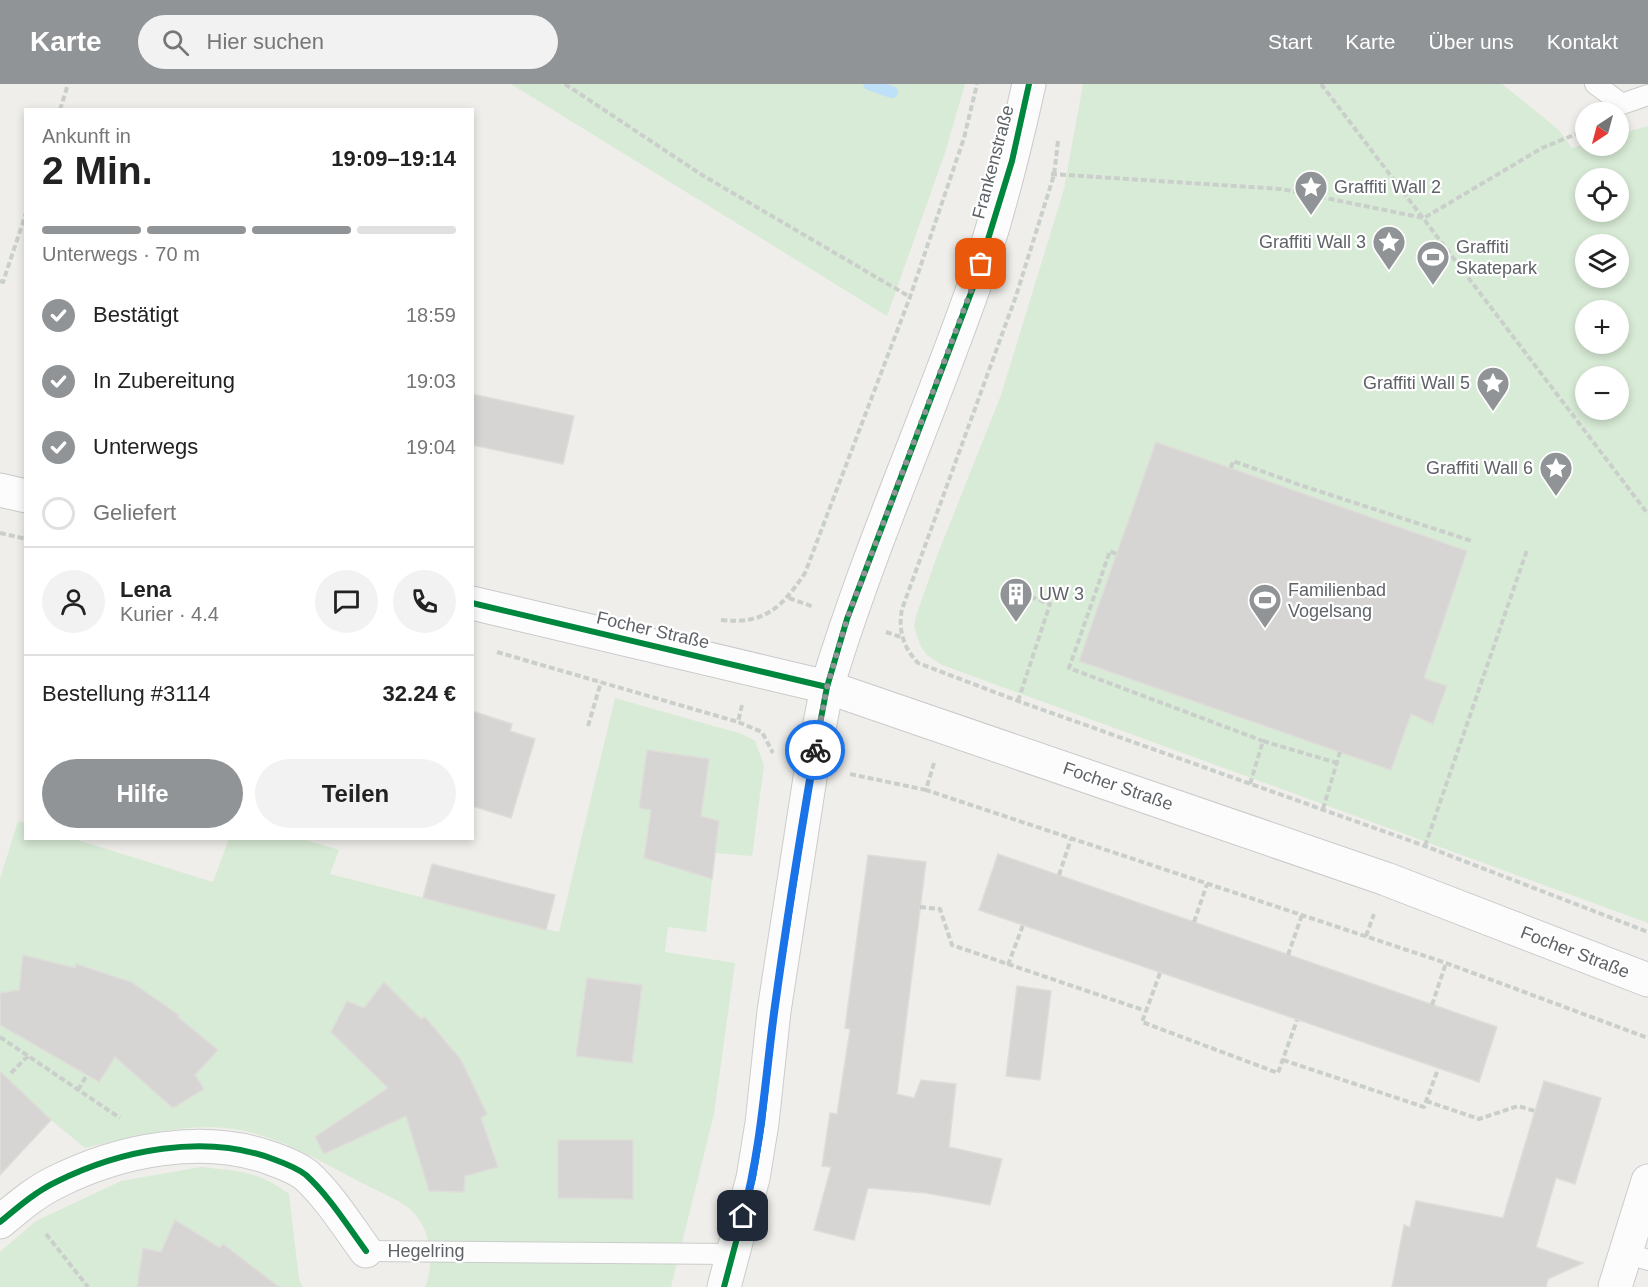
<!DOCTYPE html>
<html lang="de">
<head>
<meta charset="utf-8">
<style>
  :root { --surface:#fff; --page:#f2f2f2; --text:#222; --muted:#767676; --line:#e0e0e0; --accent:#919496 }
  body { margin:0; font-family:Helvetica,sans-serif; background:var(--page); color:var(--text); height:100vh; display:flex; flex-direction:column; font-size:22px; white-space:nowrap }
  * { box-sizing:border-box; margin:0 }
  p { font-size:20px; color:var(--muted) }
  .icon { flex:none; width:33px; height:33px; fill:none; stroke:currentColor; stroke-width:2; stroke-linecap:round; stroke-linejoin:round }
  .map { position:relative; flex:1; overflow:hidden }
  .panel { position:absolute; left:24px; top:24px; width:450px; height:732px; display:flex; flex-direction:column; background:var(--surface); border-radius:0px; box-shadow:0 3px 9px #0003 }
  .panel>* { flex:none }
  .needle { width:39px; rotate:216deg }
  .controls { position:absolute; left:1575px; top:18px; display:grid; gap:12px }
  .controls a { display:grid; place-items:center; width:54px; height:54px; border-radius:50%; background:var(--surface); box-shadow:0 3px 9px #0003; font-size:30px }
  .pin { position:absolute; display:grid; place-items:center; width:51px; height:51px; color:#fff; margin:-26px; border-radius:12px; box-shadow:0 3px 9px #0006 }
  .courier { position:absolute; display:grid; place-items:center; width:60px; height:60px; margin:-30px; border:4px solid #1a73e8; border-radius:50%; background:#fff; color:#222; box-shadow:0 2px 8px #0007 }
  .head em { font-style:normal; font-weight:700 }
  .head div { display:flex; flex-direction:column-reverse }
  .head { display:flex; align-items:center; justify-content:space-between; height:102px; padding:0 18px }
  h1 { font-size:39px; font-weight:700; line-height:45px }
  .bar { display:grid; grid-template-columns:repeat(4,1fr); gap:9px 6px; align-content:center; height:72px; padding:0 18px }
  .bar i { height:8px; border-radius:4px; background:var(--line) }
  .bar .active { background:var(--accent) }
  .bar p { grid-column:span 4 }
  .line { display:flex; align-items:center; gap:15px; padding:0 18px; border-top:2px solid var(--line) }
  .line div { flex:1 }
  .round { display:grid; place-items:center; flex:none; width:63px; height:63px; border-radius:32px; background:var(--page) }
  ol { padding:0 18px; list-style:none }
  li { display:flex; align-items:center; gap:18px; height:66px }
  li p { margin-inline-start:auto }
  li .icon { padding:6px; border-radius:50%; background:var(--accent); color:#fff; stroke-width:4 }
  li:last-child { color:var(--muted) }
  li i { width:33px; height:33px; border:3px solid var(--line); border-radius:50% }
  .button { display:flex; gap:12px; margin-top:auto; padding:12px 18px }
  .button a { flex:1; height:69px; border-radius:36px; background:var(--accent); color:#fff; font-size:24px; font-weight:700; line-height:69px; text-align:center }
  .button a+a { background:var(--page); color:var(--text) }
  header { display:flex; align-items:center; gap:36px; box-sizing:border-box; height:84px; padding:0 30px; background:var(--accent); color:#fff }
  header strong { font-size:28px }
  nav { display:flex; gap:33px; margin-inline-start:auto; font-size:21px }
  .search { width:420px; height:54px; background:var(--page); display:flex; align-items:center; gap:15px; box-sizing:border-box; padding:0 21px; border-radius:33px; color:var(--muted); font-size:22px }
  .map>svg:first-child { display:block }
  .green { fill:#d8ebd6; fill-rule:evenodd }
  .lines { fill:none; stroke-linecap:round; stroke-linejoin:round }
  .stream { stroke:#bfe0f9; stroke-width:12 }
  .building { fill:#d6d5d3; stroke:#deddd9; stroke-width:1.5 }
  .lane-casing { stroke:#cbcccc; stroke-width:22 }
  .street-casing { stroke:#cbcccc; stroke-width:35 }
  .secondary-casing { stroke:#cacacb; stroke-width:35 }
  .path { stroke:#cacfcc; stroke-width:4; stroke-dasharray:6 3; stroke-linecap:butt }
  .lane { stroke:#fdfcfc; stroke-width:20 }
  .street { stroke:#fdfcfc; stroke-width:33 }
  .secondary { stroke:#fdfcfc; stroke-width:33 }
  .cycleway-casing { stroke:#fff; stroke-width:10 }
  .cycleway { stroke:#00873e; stroke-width:6 }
  .done { stroke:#919496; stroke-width:6; stroke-dasharray:0 10.8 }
  .route { stroke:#1a73e8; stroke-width:8 }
  .labels { text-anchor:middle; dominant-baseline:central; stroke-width:4.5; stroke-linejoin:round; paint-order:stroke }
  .street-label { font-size:18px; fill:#5f6368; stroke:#fff }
  .poi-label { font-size:18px; fill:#5f6368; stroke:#fff; text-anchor:start }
</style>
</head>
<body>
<header>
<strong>Karte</strong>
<div class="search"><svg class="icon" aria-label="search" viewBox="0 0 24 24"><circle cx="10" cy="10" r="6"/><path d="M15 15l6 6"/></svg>Hier suchen</div>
<nav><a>Start</a><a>Karte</a><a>Über uns</a><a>Kontakt</a></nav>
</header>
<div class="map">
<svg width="1648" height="1203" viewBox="0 0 1648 1203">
  <rect width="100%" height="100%" fill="#efeeea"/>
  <path class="green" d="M511 0H965L945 69 887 232Z
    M1083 0H1502L1559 46 1572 64 1585 60 1586 62H1618L1619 50 1648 42V839L942 581 927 571 921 563 914 543 916 532 937 472 1001 311 1064 105ZM1586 94H1618V128H1586ZM1586 160H1618V194H1586ZM1586 226H1618V260H1586ZM1586 292H1618V326H1586Z
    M615 614 742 650 755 657 764 681 752 772 715 769 706 848 668 843 665 868 735 879 714 1030 671 1203H425C435 1180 431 1149 415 1130 402 1116 381 1109 364 1100 323 1079 280 1052 234 1045 184 1038 133 1053 85 1064L51 1036 0 1091V795L18 737 25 739 26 754 74 755 213 798 229 755H302L339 766 330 790 559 848Z
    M201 1083C238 1087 259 1087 289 1110L299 1195 303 1203H0V1168L36 1137 121 1097Z"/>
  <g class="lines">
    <path class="stream" d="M869 0 892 8"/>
  </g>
  <path class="building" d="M472 310 574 332 563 380 472 361Z
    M1156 358 1467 467 1424 594 1447 602 1433 640 1411 630 1391 686 1079 577Z
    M472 627 512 640 510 647 535 655 511 734 472 722Z
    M647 666 709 675 701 732 719 737 712 795 644 774 651 726 639 724Z
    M998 770 1497 943 1479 998 979 826Z
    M868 771 926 778 897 1010 914 1014 921 996 956 1000 949 1063 1002 1075 990 1121 926 1109 868 1104 854 1156 814 1146 831 1083 822 1082 830 1029 837 1030 850 945 845 944Z
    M432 780 555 811 546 846 423 814Z
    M23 871 75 884 76 880 131 898 179 931 178 933 218 966 195 991 204 1005 173 1024 115 973 99 998 0 941V909L19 906Z
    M587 894 642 901 632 979 576 972Z
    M384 898 421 935 425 933 461 976 487 1030 481 1034 498 1083 465 1092 464 1108 429 1107 406 1032 324 1070 315 1053 388 1004 331 948 347 917 364 924Z
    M1017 902 1051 907 1040 996 1006 992Z
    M0 987 51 1036 0 1091Z
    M1544 997 1601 1014 1575 1100 1556 1094 1536 1163 1583 1179 1548 1195 1546 1203H1392L1404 1141 1410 1143 1416 1117 1503 1134Z
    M558 1056H633V1115L558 1114Z
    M175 1136 220 1164 223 1160 279 1203H137L143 1164 161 1168Z"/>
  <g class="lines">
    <defs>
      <path id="lane" d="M1595 0 1622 20 1648 11
        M366 1167 733 1170
        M1625 1169 1648 1176"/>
      <path id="street" d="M0 1138C17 1124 35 1108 56 1098 120 1066 204 1049 273 1075 284 1079 297 1084 306 1091 329 1112 347 1141 366 1167
        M724 1203 753 1094 762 1039 774 927 812 681 827 603
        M1615 1203 1648 1097"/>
      <path id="secondary" d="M0 406 26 412
        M472 519 827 603 1386 795 1648 896
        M827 603C868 467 927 336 974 202 997 136 1014 68 1029 0"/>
    </defs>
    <use href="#lane" class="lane-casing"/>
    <use href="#street" class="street-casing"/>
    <use href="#secondary" class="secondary-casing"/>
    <path class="path" d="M565 0 702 91 910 213
      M1321 0 1648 430
      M60 26 68 0
      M1058 57 1054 91 1016 212 902 525C898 546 903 563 918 579L1018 617 1425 762 1648 848
      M1051 90 1281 105 1424 134 1542 64 1586 46
      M0 197 3 198 26 129
      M1231 384 1233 377 1303 402 1472 457
      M0 449 26 455
      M1116 470 1110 467 1069 584 1263 657
      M789 514 814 523
      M721 536C765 541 782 523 805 489L910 213 964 54 977 0
      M886 548 901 553
      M497 568 738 638
      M1018 617 1050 520 1026 511 1022 525
      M742 621 738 638 762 648 773 669
      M588 642 601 598
      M934 679 926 706 1446 879 1648 954
      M850 690 926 706
      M1250 700 1263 657 1337 679
      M1323 725 1340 668
      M1425 762 1527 466
      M1059 791 1071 755
      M920 823 940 825 952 861 1146 927
      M1194 838 1207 800
      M1366 852 1374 830
      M1288 871 1302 831
      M1008 881 1023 841
      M1160 889 1142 938 1278 989 1297 936
      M1432 921 1446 879
      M0 953 120 1034
      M1283 976 1424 1023 1438 985
      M11 989 28 972
      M78 1006 87 991
      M1426 1017 1479 1035 1518 1022 1535 1027
      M46 1150 88 1203"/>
    <use href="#lane" class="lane"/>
    <use href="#street" class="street"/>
    <use href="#secondary" class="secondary"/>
    <defs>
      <path id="cycleway" d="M472 519 827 603
        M0 1138C17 1124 35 1108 56 1098 120 1066 204 1049 273 1075 284 1079 297 1084 306 1091 329 1112 347 1141 366 1167
        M724 1203 753 1094 762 1039 774 927 812 681 827 603 847 535 974 201 1012 77 1029 0"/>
    </defs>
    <use href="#cycleway" class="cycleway-casing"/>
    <use href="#cycleway" class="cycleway"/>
  </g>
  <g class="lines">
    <path class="done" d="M815 666 827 603 847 535 981 180"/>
    <path class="route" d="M743 1132C761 1065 765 997 774 929 786 841 800 753 815 666"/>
  </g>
  <defs>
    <symbol id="sight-pin" viewBox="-11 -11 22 30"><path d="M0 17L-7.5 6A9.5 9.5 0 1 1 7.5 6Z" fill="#919496" stroke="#fff"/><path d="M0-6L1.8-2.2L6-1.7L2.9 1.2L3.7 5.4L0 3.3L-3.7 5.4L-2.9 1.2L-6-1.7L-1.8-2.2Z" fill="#fff"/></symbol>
    <symbol id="stadium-pin" viewBox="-11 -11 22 30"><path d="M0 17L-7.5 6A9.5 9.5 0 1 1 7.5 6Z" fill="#919496" stroke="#fff"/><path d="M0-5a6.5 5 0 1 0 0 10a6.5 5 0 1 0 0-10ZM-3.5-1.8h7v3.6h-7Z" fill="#fff"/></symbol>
    <symbol id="building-pin" viewBox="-11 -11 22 30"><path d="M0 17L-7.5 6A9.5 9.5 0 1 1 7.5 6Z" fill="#919496" stroke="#fff"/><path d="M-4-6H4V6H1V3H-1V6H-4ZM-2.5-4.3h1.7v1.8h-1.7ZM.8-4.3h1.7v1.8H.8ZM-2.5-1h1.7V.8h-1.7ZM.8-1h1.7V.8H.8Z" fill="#fff"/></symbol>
  </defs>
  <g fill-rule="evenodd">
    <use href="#sight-pin" x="1292" y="84" width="38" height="52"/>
    <use href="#sight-pin" x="1370" y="139" width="38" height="52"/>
    <use href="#stadium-pin" x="1414" y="154" width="38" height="52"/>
    <use href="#sight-pin" x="1474" y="280" width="38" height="52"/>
    <use href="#sight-pin" x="1537" y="365" width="38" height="52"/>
    <use href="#building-pin" x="997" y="491" width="38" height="52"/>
    <use href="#stadium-pin" x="1246" y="497" width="38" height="52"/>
  </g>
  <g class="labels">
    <g class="street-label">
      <text transform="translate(993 78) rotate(-75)">Frankenstraße</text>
      <text transform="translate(653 546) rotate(13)">Focher Straße</text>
      <text transform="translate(1118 702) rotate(19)">Focher Straße</text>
      <text transform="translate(1575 868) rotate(21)">Focher Straße</text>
      <text x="426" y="1167">Hegelring</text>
    </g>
    <g class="poi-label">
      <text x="1334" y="103">Graffiti Wall 2</text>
      <text x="1366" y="158" text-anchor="end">Graffiti Wall 3</text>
      <text x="1456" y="163">Graffiti<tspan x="1456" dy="21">Skatepark</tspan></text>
      <text x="1470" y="299" text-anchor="end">Graffiti Wall 5</text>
      <text x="1533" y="384" text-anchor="end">Graffiti Wall 6</text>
      <text x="1288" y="506">Familienbad<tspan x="1288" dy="21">Vogelsang</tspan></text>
      <text x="1039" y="510">UW 3</text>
    </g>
  </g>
</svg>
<div class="controls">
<a><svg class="needle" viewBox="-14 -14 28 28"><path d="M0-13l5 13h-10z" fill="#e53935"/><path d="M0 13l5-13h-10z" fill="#767676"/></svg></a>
<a><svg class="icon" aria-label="locate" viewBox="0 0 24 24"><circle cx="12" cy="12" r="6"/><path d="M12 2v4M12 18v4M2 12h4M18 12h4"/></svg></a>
<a><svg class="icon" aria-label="layers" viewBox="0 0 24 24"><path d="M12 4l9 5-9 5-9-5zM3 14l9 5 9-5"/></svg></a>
<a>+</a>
<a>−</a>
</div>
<div class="pin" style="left:981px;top:180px;background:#ea580c"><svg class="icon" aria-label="bag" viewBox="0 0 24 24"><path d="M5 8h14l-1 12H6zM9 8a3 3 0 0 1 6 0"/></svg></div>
<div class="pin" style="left:743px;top:1132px;background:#1f2937"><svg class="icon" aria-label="home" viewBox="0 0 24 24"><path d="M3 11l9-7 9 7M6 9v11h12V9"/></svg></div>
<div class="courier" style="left:815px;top:666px"><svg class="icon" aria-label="bike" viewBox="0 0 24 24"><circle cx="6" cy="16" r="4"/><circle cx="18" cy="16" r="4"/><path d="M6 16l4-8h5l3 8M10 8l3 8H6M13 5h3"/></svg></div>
<section class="panel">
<div class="head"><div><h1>2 Min.</h1><p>Ankunft in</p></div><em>19:09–19:14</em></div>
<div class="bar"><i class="active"></i><i class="active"></i><i class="active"></i><i></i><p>Unterwegs · 70 m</p></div>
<ol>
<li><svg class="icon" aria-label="check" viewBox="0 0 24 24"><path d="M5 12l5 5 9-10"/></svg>Bestätigt<p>18:59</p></li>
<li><svg class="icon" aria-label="check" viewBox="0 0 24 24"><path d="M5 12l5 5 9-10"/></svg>In Zubereitung<p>19:03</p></li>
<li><svg class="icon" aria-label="check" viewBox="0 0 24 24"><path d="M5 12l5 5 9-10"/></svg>Unterwegs<p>19:04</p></li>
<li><i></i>Geliefert</li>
</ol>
<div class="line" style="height:108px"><a class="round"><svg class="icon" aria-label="person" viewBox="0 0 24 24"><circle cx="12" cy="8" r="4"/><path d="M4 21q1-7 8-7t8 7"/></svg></a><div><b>Lena</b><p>Kurier · 4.4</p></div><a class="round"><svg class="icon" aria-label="chat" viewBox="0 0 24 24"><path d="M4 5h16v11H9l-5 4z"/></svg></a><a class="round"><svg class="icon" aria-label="phone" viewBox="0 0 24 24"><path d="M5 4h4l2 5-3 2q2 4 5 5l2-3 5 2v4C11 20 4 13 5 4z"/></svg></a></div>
<div class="line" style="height:78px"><div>Bestellung #3114</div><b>32.24 €</b></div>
<div class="button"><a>Hilfe</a><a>Teilen</a></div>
</section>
</div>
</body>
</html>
